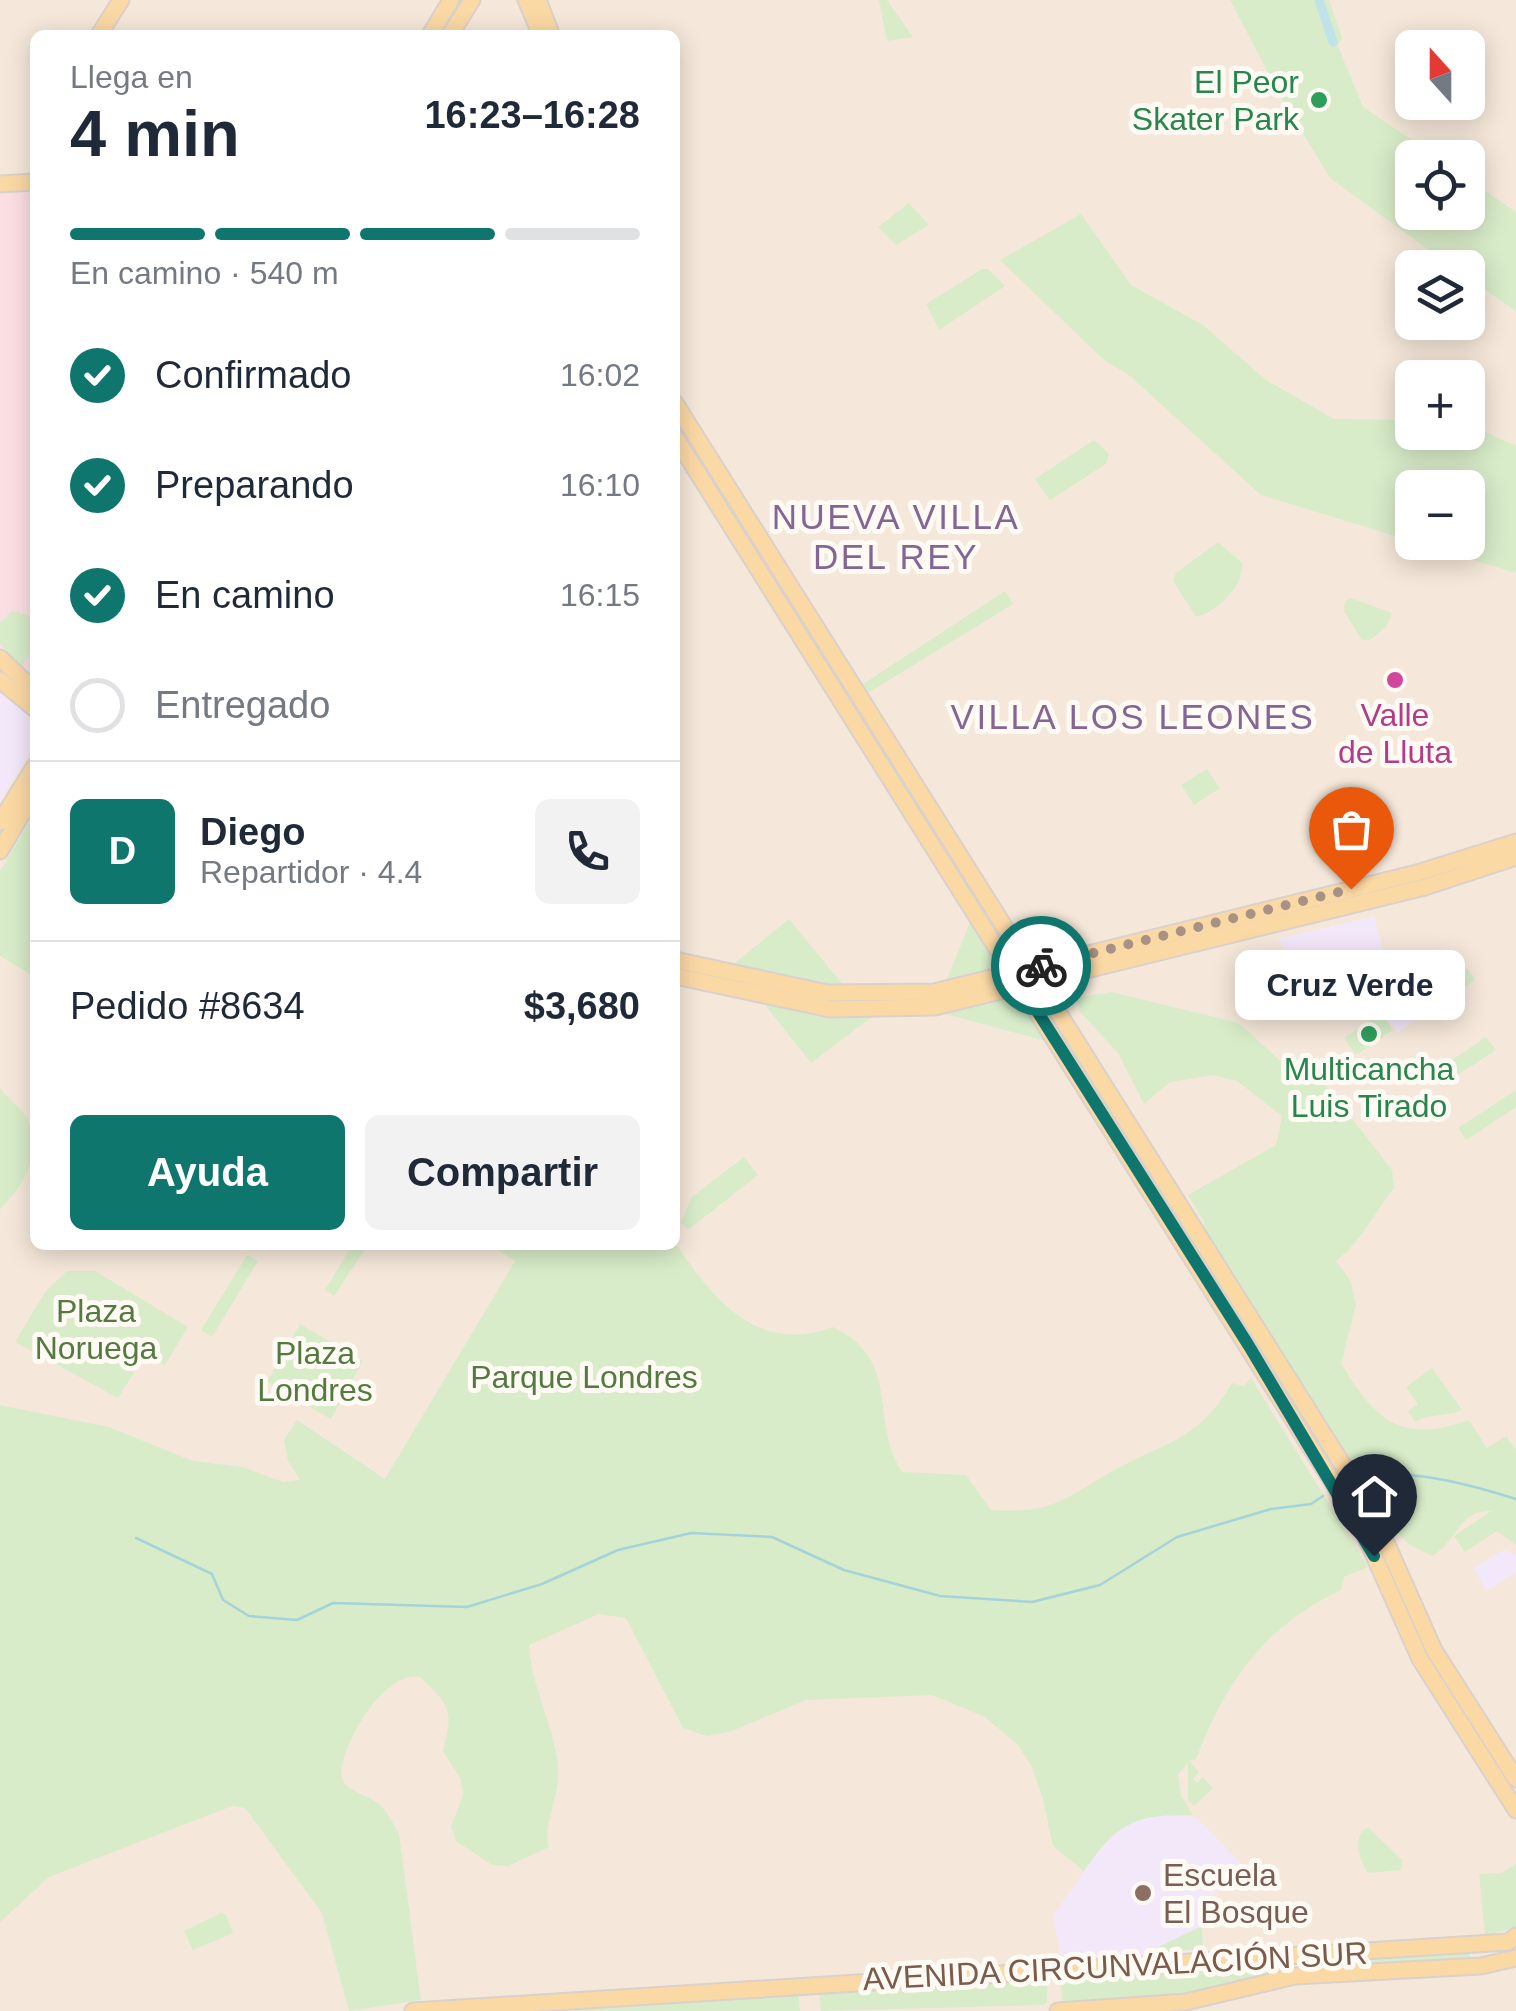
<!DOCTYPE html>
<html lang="es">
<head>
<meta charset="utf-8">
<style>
  :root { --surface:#fff; --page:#f2f2f3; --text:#1f2937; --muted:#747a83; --line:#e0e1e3; --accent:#0f766e }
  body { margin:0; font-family:Helvetica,sans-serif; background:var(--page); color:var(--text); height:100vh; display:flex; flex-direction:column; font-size:38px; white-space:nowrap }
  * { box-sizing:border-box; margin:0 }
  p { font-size:32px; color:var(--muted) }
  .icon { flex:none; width:55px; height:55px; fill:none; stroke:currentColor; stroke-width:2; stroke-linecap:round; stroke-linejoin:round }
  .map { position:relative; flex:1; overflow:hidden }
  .drawer { position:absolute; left:30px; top:30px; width:650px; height:1220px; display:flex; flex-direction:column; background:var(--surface); border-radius:15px; box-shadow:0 5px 25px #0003 }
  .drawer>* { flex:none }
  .needle { width:65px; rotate:339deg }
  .fabs { position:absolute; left:1395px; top:30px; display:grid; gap:20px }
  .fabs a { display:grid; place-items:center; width:90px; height:90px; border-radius:15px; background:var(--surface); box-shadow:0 5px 25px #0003; font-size:50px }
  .pin { position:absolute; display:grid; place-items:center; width:85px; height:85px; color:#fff; margin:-102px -42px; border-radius:50% 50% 50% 0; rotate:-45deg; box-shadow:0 0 10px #0007 }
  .pin .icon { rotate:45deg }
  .courier { position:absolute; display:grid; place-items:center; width:100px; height:100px; margin:-50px; border:8px solid #0f766e; border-radius:50%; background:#fff; color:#222; box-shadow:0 2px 12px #0007 }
  .bubble { position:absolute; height:70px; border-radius:15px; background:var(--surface); box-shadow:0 5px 25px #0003; font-size:32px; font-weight:600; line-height:70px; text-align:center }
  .overview em { font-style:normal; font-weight:600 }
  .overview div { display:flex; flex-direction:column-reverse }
  .overview { display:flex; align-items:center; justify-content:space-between; height:170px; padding:0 40px }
  h1 { font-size:65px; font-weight:600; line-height:75px }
  .bar { display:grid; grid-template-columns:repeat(4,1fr); gap:15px 10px; align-content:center; height:120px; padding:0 40px }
  .bar i { height:12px; border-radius:8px; background:var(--line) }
  .bar .current { background:var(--accent) }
  .bar p { grid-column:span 4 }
  .line { display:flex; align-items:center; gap:25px; padding:0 40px; border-top:2px solid var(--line) }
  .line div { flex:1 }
  .round { display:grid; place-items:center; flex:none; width:105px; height:105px; border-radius:15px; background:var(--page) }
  ol { padding:0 40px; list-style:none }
  li { display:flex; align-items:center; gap:30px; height:110px }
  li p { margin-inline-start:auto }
  li .icon { padding:10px; border-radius:50%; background:var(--accent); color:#fff; stroke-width:4 }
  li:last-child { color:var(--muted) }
  li i { width:55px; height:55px; border:5px solid var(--line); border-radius:50% }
  .action { display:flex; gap:20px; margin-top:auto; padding:20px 40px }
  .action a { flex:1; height:115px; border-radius:15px; background:var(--accent); color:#fff; font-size:40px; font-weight:600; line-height:115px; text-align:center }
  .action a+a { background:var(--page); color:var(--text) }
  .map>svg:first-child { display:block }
  .residential { fill:#f5e8da; fill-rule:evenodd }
  .education { fill:#f3e8fa }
  .medical { fill:#fbdfe3 }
  .green { fill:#d8ecc9; fill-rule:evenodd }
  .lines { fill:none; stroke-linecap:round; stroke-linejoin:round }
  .stream { stroke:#a5d3da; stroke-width:2.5 }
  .canal { stroke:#bfe3e8; stroke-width:9 }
  .major-casing { stroke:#dad1cd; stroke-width:19 }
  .major { stroke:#fbd9a5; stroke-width:15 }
  .done { stroke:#a89285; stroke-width:10; stroke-dasharray:0 18 }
  .route { stroke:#0f766e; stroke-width:12 }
  .leisure-dot { fill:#2e9e5b; stroke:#fffaf3; stroke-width:4 }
  .hotel-dot { fill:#d1479c; stroke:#fffaf3; stroke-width:4 }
  .education-dot { fill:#8d6e63; stroke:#fffaf3; stroke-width:4 }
  .labels { text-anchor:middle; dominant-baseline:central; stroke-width:10; stroke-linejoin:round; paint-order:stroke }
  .leisure-label { font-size:32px; fill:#27864d; stroke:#fffaf3; text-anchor:end }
  .hotel-label { font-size:32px; fill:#b23c85; stroke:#fffaf3 }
  .park-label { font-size:32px; fill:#537a41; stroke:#fffaf3 }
  .education-label { font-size:32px; fill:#785e54; stroke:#fffaf3; text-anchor:start }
  .street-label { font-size:32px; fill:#7a5c4d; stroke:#fffaf3 }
  .neighbourhood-label { font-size:35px; letter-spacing:2.5px; fill:#846695; stroke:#fffaf3 }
</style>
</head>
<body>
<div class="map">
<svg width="1516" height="2011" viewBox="0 0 1516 2011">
  <rect width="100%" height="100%" fill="#fdf6ec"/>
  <path class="residential" d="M0 0H1516V2011H0ZM35 35H675V1245H35ZM1412 48H1468V102H1412ZM1412 158H1468V212H1412ZM1412 268H1468V322H1412ZM1412 378H1468V432H1412ZM1412 488H1468V542H1412Z"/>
  <path class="education" d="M0 694 35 720V744L0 801Z
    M1374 916 1394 989 1427 980 1442 1002 1397 1033 1373 995 1321 1010 1278 939Z
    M1504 1550 1516 1555V1572L1487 1591 1473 1568Z
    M1124 1814 1196 1817 1253 1876 1232 1879 1200 1906 1204 1951 1062 1961 1053 1916Z"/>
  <path class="medical" d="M24 192 35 194V681L0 647V194Z"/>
  <path class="green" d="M879 0H887L913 37 887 41Z
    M1230 0H1329L1342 38 1338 46 1363 107 1437 157 1412 158V212H1468V179L1516 212V311L1468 278V268L1452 267 1330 178 1281 97Z
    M909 203 929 225 896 245 878 227Z
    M1081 214 1131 285 1203 325 1266 380 1334 419 1412 420V432H1468V424L1516 446V573L1261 495 1130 376 1104 360 1000 260ZM1412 488H1468V542H1412Z
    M982 269H988L1005 286 939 330 926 304Z
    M1094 440 1109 454 1106 464 1050 500 1035 479Z
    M1218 542 1242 563C1244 587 1217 612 1196 617L1173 581 1176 573Z
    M1005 591 1013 604 868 693 863 684Z
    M1351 598 1392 613 1386 627 1370 640H1362L1344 611 1345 601Z
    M12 611 35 617V645L20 669 0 643V622Z
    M1207 769 1220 788 1194 805 1181 785Z
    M35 812V977L0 956V871Z
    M973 915 1003 966 945 984Z
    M789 919 844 986 839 992 738 968 736 962Z
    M1467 969 1475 980 1442 1002 1427 980Z
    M1112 992 1239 1023 1289 1069 1325 1084 1392 1170 1394 1188C1375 1212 1360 1243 1336 1261L1350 1280 1356 1305 1341 1363C1374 1419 1401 1445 1469 1420L1487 1448 1506 1436 1516 1450V1545L1497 1531 1465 1552 1454 1536 1491 1511C1459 1509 1457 1542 1432 1556L1408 1544 1365 1496 1197 1230 1205 1223 1188 1195 1276 1145 1282 1116 1237 1081 1213 1075 1170 1082 1144 1104 1118 1053 1080 1012 1075 998Z
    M1018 994 1049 1042 942 1013Z
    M770 1000 873 1016 811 1063 766 1006Z
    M1381 1013 1393 1030 1356 1055 1344 1038Z
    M1486 1037 1496 1050 1441 1086 1433 1073Z
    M0 1088C8 1098 20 1107 27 1118 46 1149 23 1187 0 1209Z
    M1516 1090V1107L1466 1140 1458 1128Z
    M744 1157 758 1175 688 1230 681 1222 692 1197Z
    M675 1243C715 1301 758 1355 833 1327 902 1360 869 1419 902 1472L966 1475 991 1510C1057 1514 1065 1497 1118 1468 1170 1441 1201 1437 1232 1383L1244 1386 1251 1378 1368 1567 1344 1577 1341 1590C1265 1626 1226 1681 1196 1759L1189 1761 1199 1772 1193 1779 1197 1783 1203 1777 1213 1788 1194 1806 1188 1801V1762L1178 1775 1181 1796 1193 1815C1134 1814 1117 1823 1084 1871L1053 1846 1043 1799 1031 1765 1017 1744 985 1717 932 1695 806 1700 732 1731 707 1736 683 1728 626 1618 599 1614 529 1645C531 1687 554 1725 558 1766 561 1795 542 1825 549 1847L508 1866 492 1865 456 1841 451 1827 463 1795 461 1780 443 1751C454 1709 450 1706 420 1677 381 1669 332 1761 343 1781 349 1791 366 1795 376 1802 387 1810 392 1822 399 1834L421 2000 349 2011 322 1913 245 1808 232 1806 49 1877 0 1922V1405L109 1427 193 1461 243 1467 283 1482 300 1480 288 1461 284 1440 297 1420 385 1479 515 1261 489 1245Z
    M352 1245H368L334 1296 325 1290Z
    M247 1255 258 1261 212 1337 201 1330Z
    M67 1271H95L188 1327 165 1365 145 1355 118 1398 15 1342 45 1292Z
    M300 1324 363 1361 331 1419 267 1382Z
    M1257 1342 1377 1529 1404 1599 1364 1518Z
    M1432 1368 1462 1410C1445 1418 1431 1412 1415 1422L1408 1411 1418 1404 1406 1387Z
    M1368 1827 1402 1860 1401 1870 1367 1873C1360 1858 1351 1838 1368 1827Z
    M1516 1864V1927L1485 1936 1479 1874 1501 1873Z
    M221 1913 226 1915 233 1933 193 1950 184 1931Z
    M1202 1926 1203 1949 1144 1954Z
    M1469 1951 1471 1958 1365 1967 1367 1961 1389 1959 1392 1954Z
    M1297 1960 1298 1965 1186 1997 1063 2004 1060 1976Z
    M1040 1977 1047 1982V2002L1043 2005 821 2011 819 1991Z
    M798 1990 800 2011H575L574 2004Z"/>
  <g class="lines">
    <path class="stream" d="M1367 1474C1421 1472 1465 1483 1516 1499
      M136 1538 212 1574 223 1600 249 1616 297 1620 333 1603 467 1607 542 1584 618 1550 691 1533 772 1537 844 1570 940 1596 1032 1602 1100 1585 1177 1537 1271 1509 1311 1504 1323 1496"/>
    <path class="canal" d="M1319 0 1333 42"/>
    <defs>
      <path id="major" d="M526 0 541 35
        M538 0 550 31
        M99 35 121 0
        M430 35 451 0
        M450 35 472 0
        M0 184 35 182
        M675 403 1373 1513 1434 1650 1516 1779
        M675 437 1362 1529 1420 1659 1516 1810
        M0 658 35 691
        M0 680 35 709
        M0 822 35 766
        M0 851 35 792
        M675 960 827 993 934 992 1417 873 1516 842
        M675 976 830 1009 935 1007 1425 887 1516 857
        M413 2011 1508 1942 1516 1936
        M1058 2011 1186 2002 1295 1976 1481 1966 1516 1958"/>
    </defs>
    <use href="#major" class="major-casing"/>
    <use href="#major" class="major"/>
  </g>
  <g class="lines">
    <path class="done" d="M1041 966 1351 889"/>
    <path class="route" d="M1041 966 1013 973 1249 1346 1374 1556"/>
  </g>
  <g class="leisure-dot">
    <circle cx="1319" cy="100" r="10"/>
    <circle cx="1369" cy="1034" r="10"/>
  </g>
  <circle class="hotel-dot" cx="1395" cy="680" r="10"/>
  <circle class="education-dot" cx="1143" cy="1893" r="10"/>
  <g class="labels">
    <g class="leisure-label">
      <text x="1299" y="82">El Peor<tspan x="1299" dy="37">Skater Park</tspan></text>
      <text x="1369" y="1069" text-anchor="middle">Multicancha<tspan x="1369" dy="37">Luis Tirado</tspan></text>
    </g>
    <g class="hotel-label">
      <text x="1395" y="715">Valle<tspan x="1395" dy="37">de Lluta</tspan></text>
    </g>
    <g class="park-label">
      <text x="96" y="1311">Plaza<tspan x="96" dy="37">Noruega</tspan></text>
      <text x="315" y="1353">Plaza<tspan x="315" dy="37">Londres</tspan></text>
      <text x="584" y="1377">Parque Londres</text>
    </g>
    <g class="education-label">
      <text x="1163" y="1875">Escuela<tspan x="1163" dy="37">El Bosque</tspan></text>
    </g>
    <g class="street-label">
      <text transform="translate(1115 1966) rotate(-3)">AVENIDA CIRCUNVALACIÓN SUR</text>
    </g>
    <g class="neighbourhood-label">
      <text x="896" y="516">NUEVA VILLA<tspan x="896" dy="40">DEL REY</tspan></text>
      <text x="1133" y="716">VILLA LOS LEONES</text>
    </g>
  </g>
</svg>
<div class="fabs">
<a><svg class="needle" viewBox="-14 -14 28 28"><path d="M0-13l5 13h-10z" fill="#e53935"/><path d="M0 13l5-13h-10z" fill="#747a83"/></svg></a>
<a><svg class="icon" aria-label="locate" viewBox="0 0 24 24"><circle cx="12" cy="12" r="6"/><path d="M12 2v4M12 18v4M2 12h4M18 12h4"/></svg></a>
<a><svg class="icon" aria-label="layers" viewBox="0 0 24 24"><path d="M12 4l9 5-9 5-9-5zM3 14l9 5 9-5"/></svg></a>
<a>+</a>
<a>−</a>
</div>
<div class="pin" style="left:1351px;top:889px;background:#ea580c"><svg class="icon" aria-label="bag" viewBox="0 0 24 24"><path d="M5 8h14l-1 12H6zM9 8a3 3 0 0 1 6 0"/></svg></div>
<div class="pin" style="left:1374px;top:1556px;background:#1f2937"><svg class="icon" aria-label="home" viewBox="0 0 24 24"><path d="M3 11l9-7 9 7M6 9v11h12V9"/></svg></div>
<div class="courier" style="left:1041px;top:966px"><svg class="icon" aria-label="bike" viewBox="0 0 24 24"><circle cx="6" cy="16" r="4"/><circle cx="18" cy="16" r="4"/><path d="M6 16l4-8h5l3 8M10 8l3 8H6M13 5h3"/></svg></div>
<div class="bubble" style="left:1235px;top:950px;width:230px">Cruz Verde</div>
<section class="drawer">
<div class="overview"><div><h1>4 min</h1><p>Llega en</p></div><em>16:23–16:28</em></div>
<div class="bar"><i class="current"></i><i class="current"></i><i class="current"></i><i></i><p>En camino · 540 m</p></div>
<ol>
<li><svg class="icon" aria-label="check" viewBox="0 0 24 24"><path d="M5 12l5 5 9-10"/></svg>Confirmado<p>16:02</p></li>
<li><svg class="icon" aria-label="check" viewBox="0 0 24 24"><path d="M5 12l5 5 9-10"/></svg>Preparando<p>16:10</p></li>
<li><svg class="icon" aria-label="check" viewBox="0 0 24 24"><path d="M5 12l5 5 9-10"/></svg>En camino<p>16:15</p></li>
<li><i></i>Entregado</li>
</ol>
<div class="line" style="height:180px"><b class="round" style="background:var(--accent);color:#fff">D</b><div><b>Diego</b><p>Repartidor · 4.4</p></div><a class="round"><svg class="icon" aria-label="phone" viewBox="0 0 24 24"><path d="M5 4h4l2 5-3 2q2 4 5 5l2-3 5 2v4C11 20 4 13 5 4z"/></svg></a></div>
<div class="line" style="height:130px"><div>Pedido #8634</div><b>$3,680</b></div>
<div class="action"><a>Ayuda</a><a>Compartir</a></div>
</section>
</div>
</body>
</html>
